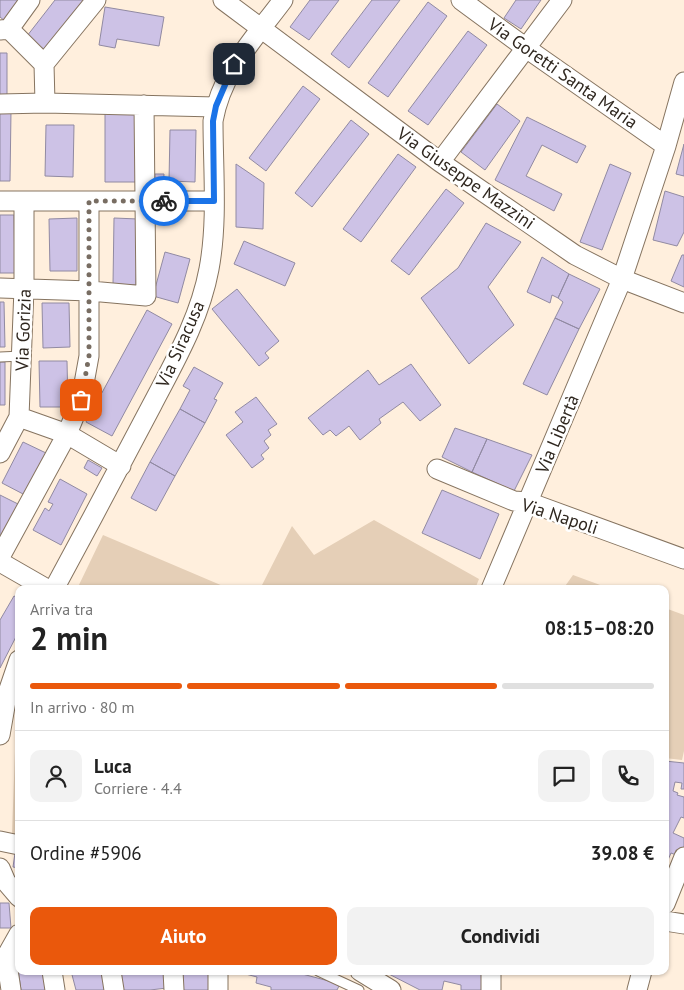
<!DOCTYPE html>
<html lang="it">
<head>
<meta charset="utf-8">
<style>
  :root { --surface:#fff; --page:#f2f2f2; --text:#222; --muted:#767676; --line:#e0e0e0; --accent:#ea580c }
  body { margin:0; font-family:"PT Sans",sans-serif; background:var(--page); color:var(--text); height:100vh; display:flex; flex-direction:column; font-size:19px; white-space:nowrap }
  * { box-sizing:border-box; margin:0 }
  p { font-size:16px; color:var(--muted) }
  .icon { flex:none; width:28px; height:28px; fill:none; stroke:currentColor; stroke-width:2; stroke-linecap:round; stroke-linejoin:round }
  .map { position:relative; flex:1; overflow:hidden }
  .drawer { position:absolute; left:15px; top:585px; width:654px; height:390px; display:flex; flex-direction:column; background:var(--surface); border-radius:10px; box-shadow:0 1px 4px #0004 }
  .drawer>* { flex:none }
  .pin { position:absolute; display:grid; place-items:center; width:42px; height:42px; color:#fff; margin:-21px; border-radius:10px; box-shadow:0 2px 8px #0006 }
  .courier { position:absolute; display:grid; place-items:center; width:50px; height:50px; margin:-25px; border:4px solid #1a73e8; border-radius:50%; background:#fff; color:#222; box-shadow:0 1px 6px #0007 }
  .headline em { font-style:normal; font-weight:600 }
  .headline div { display:flex; flex-direction:column-reverse }
  .headline { display:flex; align-items:center; justify-content:space-between; height:85px; padding:0 15px }
  h1 { font-size:32px; font-weight:600; line-height:38px }
  .bar { display:grid; grid-template-columns:repeat(4,1fr); gap:8px 5px; align-content:center; height:60px; padding:0 15px }
  .bar i { height:6px; border-radius:4px; background:var(--line) }
  .bar .current { background:var(--accent) }
  .bar p { grid-column:span 4 }
  .line { display:flex; align-items:center; gap:12px; padding:0 15px; border-top:1px solid var(--line) }
  .line div { flex:1 }
  .round { display:grid; place-items:center; flex:none; width:52px; height:52px; border-radius:10px; background:var(--page) }
  .primary-button { display:flex; gap:10px; margin-top:auto; padding:10px 15px }
  .primary-button a { flex:1; height:58px; border-radius:10px; background:var(--accent); color:#fff; font-size:20px; font-weight:600; line-height:58px; text-align:center }
  .primary-button a+a { background:var(--page); color:var(--text) }
  .map>svg:first-child { display:block }
  .green { fill:#e5cfb7 }
  .building { fill:#cdc2e6; stroke:#918aa2 }
  .lines { fill:none; stroke-linecap:round; stroke-linejoin:round }
  .lane-casing { stroke:#867460; stroke-width:11 }
  .street-casing { stroke:#867460; stroke-width:21 }
  .lane { stroke:#fff; stroke-width:9 }
  .street { stroke:#fff; stroke-width:19 }
  .done { stroke:#786d62; stroke-width:5; stroke-dasharray:0 9 }
  .route { stroke:#1a73e8; stroke-width:6 }
  .labels { text-anchor:middle; dominant-baseline:central; stroke-width:5; stroke-linejoin:round; paint-order:stroke }
  .street-label { font-size:18px; fill:#2f271f; stroke:#fff }
</style>
</head>
<body>
<div class="map">
<svg width="684" height="990" viewBox="0 0 684 990">
  <rect width="100%" height="100%" fill="#ffefdd"/>
  <path class="green" d="M374 520 479 579 475 589H260L292 526 314 555Z
    M103 535 230 589H77Z
    M573 575 611 589H563Z
    M665 608 684 615V751L682 760 665 758Z
    M19 731V835L12 834 15 751Z"/>
  <path class="building" d="M0 0H20L5 21 0 17Z
    M55 0H85L46 51 27 36Z
    M310 0H339L309 40 290 27Z
    M372 0H400L349 68 331 54Z
    M516 0H541L521 29 504 18Z
    M428 2 447 16 388 97 368 83Z
    M105 7 164 17 159 46 117 39 115 48 99 45Z
    M468 31 487 45 428 125 408 111Z
    M0 53H7V95L0 96Z
    M303 86 320 99 266 171 249 158Z
    M497 104 520 121 485 170 461 152Z
    M0 111H11L10 181H0Z
    M105 111H136L137 182H105Z
    M527 117 586 146 577 163 542 145 526 176 562 194 554 211 495 180Z
    M351 120 369 134 312 207 295 193Z
    M46 125H74L73 177 45 176Z
    M170 130H196L195 182 169 181Z
    M684 144V176L676 174Z
    M398 154 416 167 361 242 343 229Z
    M236 164 264 183 263 229 236 227Z
    M610 164 631 173 602 250 580 242Z
    M155 174H164L163 189 154 188Z
    M446 189 464 203 409 275 391 261Z
    M665 191 684 197V232L677 246 653 240Z
    M0 215H14L15 273H0Z
    M77 218V271H50L49 219Z
    M114 218 138 219 136 285 113 284Z
    M486 223 521 242 488 287 514 325 469 364 421 298 458 268Z
    M244 241 295 263 285 286 234 264Z
    M165 252 190 259 178 303 153 296Z
    M682 255H684V287L671 281Z
    M542 257 569 274 558 298 552 295 550 303 527 292Z
    M569 274 600 289 579 329 555 318 563 302 558 298Z
    M237 289 279 341 265 353 269 358 259 366 212 309Z
    M0 302H4L5 347H0Z
    M42 303H69L70 347 43 348Z
    M147 310 172 324 112 436 86 422Z
    M555 318 579 329 547 395 523 384Z
    M39 361H67L68 407H40Z
    M0 362H5V405H0Z
    M411 364 441 405 420 421 403 402 379 419 381 423 360 440 349 426 336 436 330 430 323 435 308 418 368 370 379 385Z
    M194 367 223 383 214 399 217 400 205 423 180 409 190 390 183 386Z
    M256 397 277 424 268 430 271 435 264 441 269 448 261 455 264 459 252 468 226 435 243 422 235 412Z
    M180 409 205 423 175 476 150 462Z
    M455 428 487 439 472 472 442 457Z
    M487 439 532 455 514 491 472 472Z
    M23 442 46 453 25 495 2 483Z
    M88 460 102 468 97 476 84 468Z
    M150 462 175 476 156 511 131 498Z
    M60 479 87 494 61 545 33 530 45 508 49 511 53 504 48 502Z
    M442 490 499 514 480 559 422 533Z
    M0 495 20 505 0 542Z
    M14 596 19 598V631L0 668V620Z
    M665 761 684 763V789H681L682 783 675 782 673 791 678 793 677 795 684 797V818L681 817 673 833 684 838V848L681 857 671 853 665 867Z
    M15 853 19 854V868L13 867Z
    M0 903H9L11 928H0Z
    M19 947V971H46L49 990H21L15 948Z
    M71 971H103L107 990H76Z
    M117 971H165L167 988 150 990H120Z
    M181 971H212L213 990H183Z
    M234 971H291L340 984 337 990H271V987L256 983 257 977Z
    M383 971H487L486 990H461V985L444 981 442 990H420Z"/>
  <g class="lines">
    <defs>
      <path id="lane" d="M0 357 22 356
        M318 971 359 990"/>
      <path id="street" d="M223 0 440 162 575 255 622 279 684 303
        M461 0 526 48 666 146
        M9 29 44 64 45 103
        M0 30 9 29 30 0
        M44 64 96 0
        M0 104 45 103 216 107
        M440 162 562 0
        M0 201H214
        M0 288 90 291 146 296 144 105
        M19 417 67 434 121 466
        M0 453 19 417 24 288V201
        M437 469 514 501 528 502 684 559
        M0 557 67 434 81 400 89 356V201
        M0 562 47 589
        M54 589C87 528 120 466 152 405 175 361 200 318 209 269 218 221 213 170 213 121 222 71 254 39 283 0
        M491 589 622 279 666 146 684 82
        M0 735 7 695 19 660
        M0 841 19 845
        M0 868 6 882 19 897
        M665 904 684 857
        M665 921 684 924
        M6 957 11 990
        M6 957 19 934
        M52 971 55 990
        M111 971 114 990
        M173 971 174 990
        M218 971V990
        M360 971 391 990
        M491 990V971
        M637 990 642 971"/>
    </defs>
    <use href="#lane" class="lane-casing"/>
    <use href="#street" class="street-casing"/>
    <use href="#lane" class="lane"/>
    <use href="#street" class="street"/>
  </g>
  <g class="lines">
    <path class="done" d="M81 400 89 356V201H164"/>
    <path class="route" d="M164 201H214L213 121 216 106 234 64"/>
  </g>
  <g class="labels">
    <g class="street-label">
      <text transform="translate(563 73) rotate(35)">Via Goretti Santa Maria</text>
      <text transform="translate(466 178) rotate(35)">Via Giuseppe Mazzini</text>
      <text transform="translate(23 330) rotate(-88)">Via Gorizia</text>
      <text transform="translate(180 344) rotate(-66)">Via Siracusa</text>
      <text transform="translate(557 434) rotate(-67)">Via Libertà</text>
      <text transform="translate(560 516) rotate(18)">Via Napoli</text>
    </g>
  </g>
</svg>
<div class="pin" style="left:81px;top:400px;background:#ea580c"><svg class="icon" aria-label="bag" viewBox="0 0 24 24"><path d="M5 8h14l-1 12H6zM9 8a3 3 0 0 1 6 0"/></svg></div>
<div class="pin" style="left:234px;top:64px;background:#1f2937"><svg class="icon" aria-label="home" viewBox="0 0 24 24"><path d="M3 11l9-7 9 7M6 9v11h12V9"/></svg></div>
<div class="courier" style="left:164px;top:201px"><svg class="icon" aria-label="bike" viewBox="0 0 24 24"><circle cx="6" cy="16" r="4"/><circle cx="18" cy="16" r="4"/><path d="M6 16l4-8h5l3 8M10 8l3 8H6M13 5h3"/></svg></div>
<section class="drawer">
<div class="headline"><div><h1>2 min</h1><p>Arriva tra</p></div><em>08:15–08:20</em></div>
<div class="bar"><i class="current"></i><i class="current"></i><i class="current"></i><i></i><p>In arrivo · 80 m</p></div>
<div class="line" style="height:90px"><a class="round"><svg class="icon" aria-label="person" viewBox="0 0 24 24"><circle cx="12" cy="8" r="4"/><path d="M4 21q1-7 8-7t8 7"/></svg></a><div><b>Luca</b><p>Corriere · 4.4</p></div><a class="round"><svg class="icon" aria-label="chat" viewBox="0 0 24 24"><path d="M4 5h16v11H9l-5 4z"/></svg></a><a class="round"><svg class="icon" aria-label="phone" viewBox="0 0 24 24"><path d="M5 4h4l2 5-3 2q2 4 5 5l2-3 5 2v4C11 20 4 13 5 4z"/></svg></a></div>
<div class="line" style="height:65px"><div>Ordine #5906</div><b>39.08 €</b></div>
<div class="primary-button"><a>Aiuto</a><a>Condividi</a></div>
</section>
</div>
</body>
</html>
